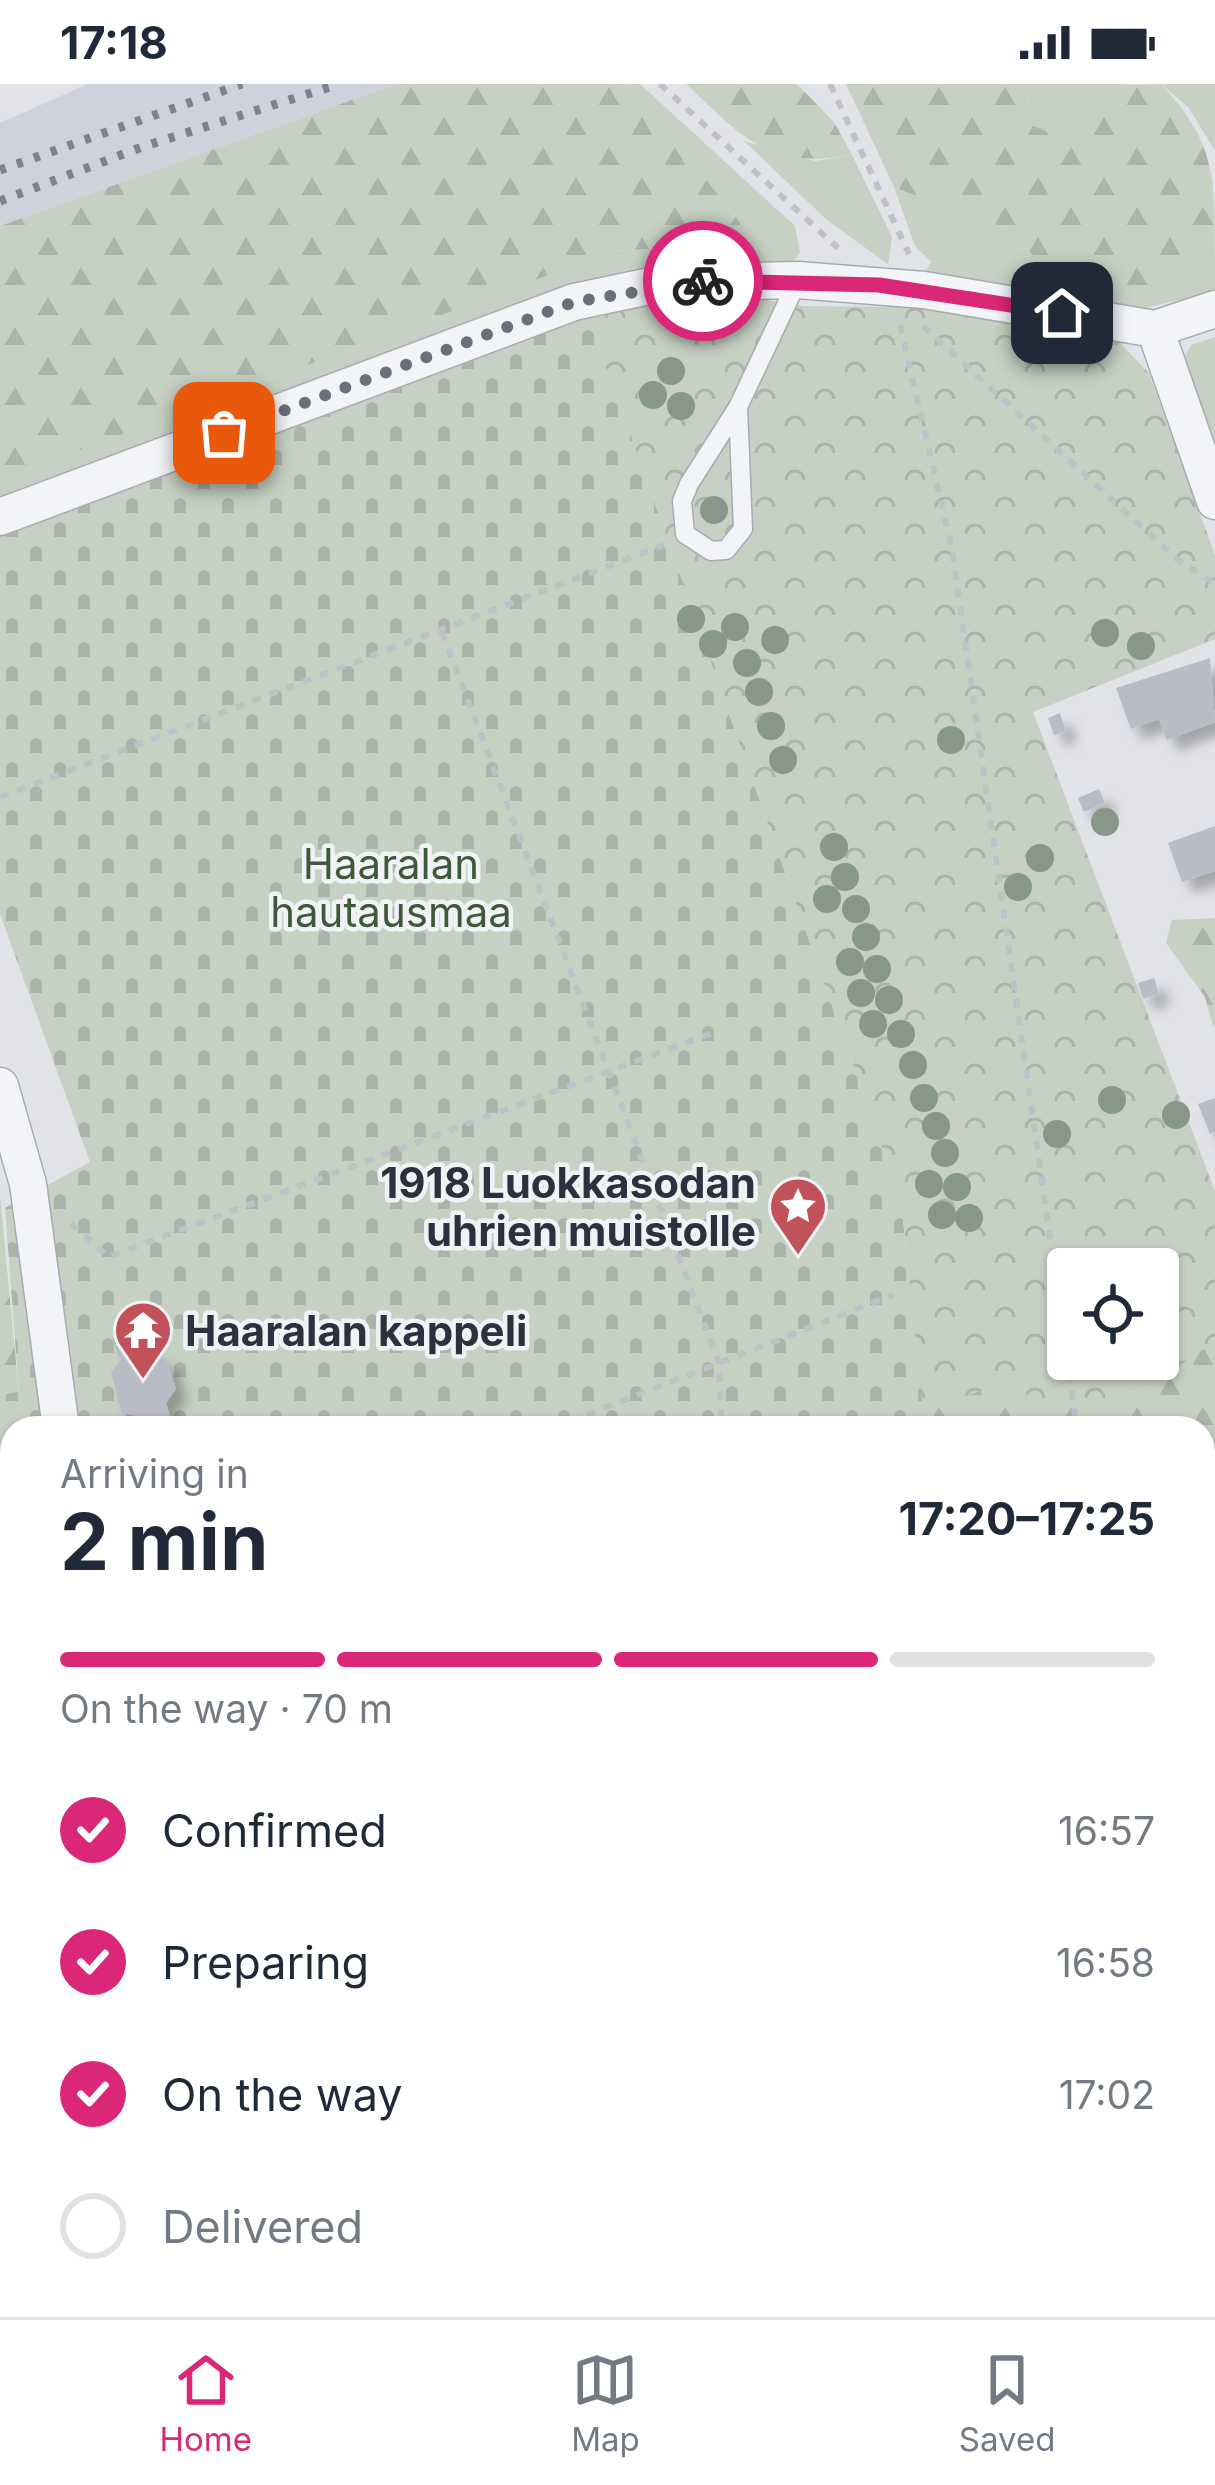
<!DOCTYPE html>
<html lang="en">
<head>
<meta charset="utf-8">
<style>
  :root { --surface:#fff; --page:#f2f2f3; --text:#1f2937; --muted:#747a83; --line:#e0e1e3; --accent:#db2777 }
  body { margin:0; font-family:Inter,sans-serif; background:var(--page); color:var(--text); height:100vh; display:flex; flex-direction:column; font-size:45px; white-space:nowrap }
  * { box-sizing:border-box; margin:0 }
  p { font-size:39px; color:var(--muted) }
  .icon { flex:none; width:66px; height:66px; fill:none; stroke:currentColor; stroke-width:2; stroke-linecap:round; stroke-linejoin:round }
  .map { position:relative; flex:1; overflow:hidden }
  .panel { position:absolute; left:0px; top:1332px; width:1215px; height:903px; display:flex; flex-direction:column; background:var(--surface); border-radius:36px 36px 0 0; box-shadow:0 3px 9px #0004 }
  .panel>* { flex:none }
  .tools { position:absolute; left:1047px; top:1164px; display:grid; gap:24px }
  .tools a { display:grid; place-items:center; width:132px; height:132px; border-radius:12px; background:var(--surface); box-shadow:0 3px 9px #0004; font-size:60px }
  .pin { position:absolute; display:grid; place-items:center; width:102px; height:102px; color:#fff; margin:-51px; border-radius:24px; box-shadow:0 6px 18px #0006 }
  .courier { position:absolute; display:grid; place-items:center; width:120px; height:120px; margin:-60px; border:9px solid #db2777; border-radius:50%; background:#fff; color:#222; box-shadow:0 3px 15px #0007 }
  .overview em { font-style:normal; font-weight:700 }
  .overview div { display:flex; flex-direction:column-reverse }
  .overview { display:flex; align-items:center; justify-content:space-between; height:204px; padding:0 60px }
  h1 { font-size:78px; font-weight:700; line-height:90px }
  .bar { display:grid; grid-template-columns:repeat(4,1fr); gap:18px 12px; align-content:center; height:144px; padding:0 60px }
  .bar i { height:15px; border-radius:9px; background:var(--line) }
  .bar .current { background:var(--accent) }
  .bar p { grid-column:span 4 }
  ol { padding:0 60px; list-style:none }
  li { display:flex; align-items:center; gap:36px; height:132px }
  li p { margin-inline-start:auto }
  li .icon { padding:12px; border-radius:50%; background:var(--accent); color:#fff; stroke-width:4 }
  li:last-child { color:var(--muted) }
  li i { width:66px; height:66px; border:6px solid var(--line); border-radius:50% }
  .status { display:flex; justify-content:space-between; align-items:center; height:84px; padding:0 60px; background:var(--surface); direction:ltr }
  .status svg { height:33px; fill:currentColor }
  .dock { display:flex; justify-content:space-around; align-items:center; height:168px; border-top:3px solid var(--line); background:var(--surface); font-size:33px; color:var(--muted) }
  .dock a { display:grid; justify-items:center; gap:6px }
  .dock .current { color:var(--accent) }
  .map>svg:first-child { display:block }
  .built { fill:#cfd2da }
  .green { fill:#c6d1c3 }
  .forest { fill:url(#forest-firs) }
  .cemetery { fill:url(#cemetery-stones) }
  .park { fill:url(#park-crowns); fill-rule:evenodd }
  .building { fill:#b9bcc5; filter:url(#shadow) }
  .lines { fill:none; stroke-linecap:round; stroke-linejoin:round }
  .lane-casing { stroke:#a7aab2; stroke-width:21 }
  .street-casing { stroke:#a7aab2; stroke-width:39 }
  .path { stroke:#bfc1c7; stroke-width:6; stroke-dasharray:9 9; stroke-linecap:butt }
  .lane { stroke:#f3f4f7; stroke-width:18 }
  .street { stroke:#f3f4f7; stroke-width:36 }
  .rail { stroke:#7c8290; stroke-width:9; stroke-dasharray:6 12; stroke-linecap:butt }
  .tree { fill:#879788 }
  .done { stroke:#6b6f7a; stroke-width:12; stroke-dasharray:0 21.6 }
  .route { stroke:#db2777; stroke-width:15 }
  .labels { text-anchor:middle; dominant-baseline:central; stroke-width:9; stroke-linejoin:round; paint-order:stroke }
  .park-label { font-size:42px; fill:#3d5939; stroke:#f0f2f6 }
  .poi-label { font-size:42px; font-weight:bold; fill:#2b313e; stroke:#f0f2f6; text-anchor:end }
</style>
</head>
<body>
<div class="status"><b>17:18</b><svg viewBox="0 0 49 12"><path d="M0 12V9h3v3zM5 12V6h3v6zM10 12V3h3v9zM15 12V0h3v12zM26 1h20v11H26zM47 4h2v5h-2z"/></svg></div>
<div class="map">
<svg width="1215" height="2233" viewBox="0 0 1215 2233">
  <defs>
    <pattern id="forest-firs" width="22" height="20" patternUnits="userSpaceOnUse" patternTransform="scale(3)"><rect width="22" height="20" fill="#c6d1c3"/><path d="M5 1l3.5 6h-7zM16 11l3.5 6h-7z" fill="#aab4a9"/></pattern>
    <pattern id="cemetery-stones" width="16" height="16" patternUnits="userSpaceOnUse" patternTransform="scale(3)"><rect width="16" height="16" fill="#c6d1c3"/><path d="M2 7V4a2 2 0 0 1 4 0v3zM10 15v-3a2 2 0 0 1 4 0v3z" fill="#aab4a9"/></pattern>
    <pattern id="park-crowns" width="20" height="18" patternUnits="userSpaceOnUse" patternTransform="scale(3)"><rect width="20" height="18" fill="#c6d1c3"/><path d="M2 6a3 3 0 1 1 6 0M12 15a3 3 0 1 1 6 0" fill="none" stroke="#aab4a9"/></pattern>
    <filter id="shadow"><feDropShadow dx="11" dy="11" stdDeviation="6" flood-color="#0004"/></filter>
  </defs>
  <rect width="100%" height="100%" fill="#e1e3e8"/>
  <path class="built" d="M88 0H396L0 142V39Z
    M1215 1896V2233H164L168 2223H1203V1910Z"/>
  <path class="green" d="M622 0H640L795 142 800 169 791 180 0 418V396L613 167 724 160 741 140 665 43Z
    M1029 0H1129L1082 19 1079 51 1060 53 1025 38Z
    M1161 0H1215V67L1189 24Z
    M744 57 815 77 852 71 892 153 888 180 827 136Z
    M894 103C963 132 1005 124 1048 192L1153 214 1215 172V208L1140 225 925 189 931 178 915 162Z
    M1215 253V367L1183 276 1191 261Z
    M12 2010V2223H108L107 2233H0V2011Z"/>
  <path class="forest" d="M396 0H622L665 43 741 140 723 160 613 167 0 396V142Z
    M686 0H797L834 38 852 71C767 86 743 53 686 0Z
    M846 0H1029L1025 38 1060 53 1078 51 1082 19 1122 1 1161 0C1215 58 1215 90 1215 172L1153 214 1048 192C1005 124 963 132 894 103Z
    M1215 834V942L1213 943 1205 913 1166 859 1172 836Z
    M0 1111 19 1309 0 1311Z
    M909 1199 1088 1318 1160 1300 1196 1268 1215 1261V1896L1203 1910V1344H925Z"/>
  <path class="cemetery" d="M587 227 901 1117 925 1344H12V2010L0 2011V1311L19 1308 5 1124 90 1078 0 830V445Z"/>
  <path class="park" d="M731 210 803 222 972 224 1115 254 1149 289 1215 471V555L1033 628 1215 1107V1261L1196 1268 1160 1300 1088 1318 1033 1313 1000 1301 923 1325 901 1117 587 227 618 218ZM1068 1185H1158V1275H1068Z"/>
  <path class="building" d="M1210 574 1215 638 1167 656 1159 635 1131 645 1116 604Z
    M1060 629 1066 647 1054 651 1048 634Z
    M1099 705 1105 719 1084 728 1078 714Z
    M1215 742V787L1182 798 1168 759Z
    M1154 894 1159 910 1143 915 1138 899Z
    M1215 1014V1048L1210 1050 1198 1020Z
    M137 1245 144 1266 167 1277 176 1305 166 1319 174 1344H140L136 1332 122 1329 111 1289 120 1276 112 1253Z
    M438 2223H1119L1120 2233H438Z"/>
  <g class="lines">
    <defs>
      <path id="lane" d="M738 323 743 445 726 466 711 467 685 450 682 417 689 400 738 323 798 196
        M1213 2050 1215 2047
        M1203 2169 1215 2159
        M425 2223V2233
        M1157 2223 1158 2233"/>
      <path id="street" d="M1155 245 1215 417
        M0 433 574 218 664 199 798 196 924 206 1155 245 1215 225
        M0 1002 28 1100 61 1344
        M138 2233 139 2223"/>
    </defs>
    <use href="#lane" class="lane-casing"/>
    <use href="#street" class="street-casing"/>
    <path class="path" d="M660 0 838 164
      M830 0 909 170
      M900 241 952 465 1077 1344
      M923 242 1177 475 1215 500
      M442 548 719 1279 722 1344
      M0 713 664 461
      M71 1139 108 1173 715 948
      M553 1344 893 1211
      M1203 2003 1207 2023
      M0 2122 12 2127
      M203 2223V2226"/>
    <use href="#lane" class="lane"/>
    <use href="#street" class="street"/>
    <path class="rail" d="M0 86 242 0
      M0 117 142 63 339 0"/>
  </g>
  <g class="tree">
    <circle cx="671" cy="287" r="14"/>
    <circle cx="653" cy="311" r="14"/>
    <circle cx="681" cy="322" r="14"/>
    <circle cx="714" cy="426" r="14"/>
    <circle cx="691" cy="535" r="14"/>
    <circle cx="735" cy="543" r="14"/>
    <circle cx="1105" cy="549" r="14"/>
    <circle cx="775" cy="556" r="14"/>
    <circle cx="713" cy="560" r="14"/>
    <circle cx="1141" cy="562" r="14"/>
    <circle cx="747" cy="579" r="14"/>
    <circle cx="759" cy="608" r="14"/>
    <circle cx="771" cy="642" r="14"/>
    <circle cx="951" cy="656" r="14"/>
    <circle cx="783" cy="676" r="14"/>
    <circle cx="1105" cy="738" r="14"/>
    <circle cx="834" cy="763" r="14"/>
    <circle cx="1040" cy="774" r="14"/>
    <circle cx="845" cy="793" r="14"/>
    <circle cx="1018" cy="803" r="14"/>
    <circle cx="827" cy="815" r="14"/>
    <circle cx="856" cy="825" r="14"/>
    <circle cx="866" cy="853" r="14"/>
    <circle cx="850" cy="878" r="14"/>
    <circle cx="877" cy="885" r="14"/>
    <circle cx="861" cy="909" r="14"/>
    <circle cx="889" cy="916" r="14"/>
    <circle cx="873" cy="940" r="14"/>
    <circle cx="901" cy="950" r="14"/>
    <circle cx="913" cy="981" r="14"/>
    <circle cx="924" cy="1014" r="14"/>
    <circle cx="1112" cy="1016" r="14"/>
    <circle cx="1176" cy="1031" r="14"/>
    <circle cx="936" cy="1042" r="14"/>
    <circle cx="1057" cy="1050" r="14"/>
    <circle cx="945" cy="1069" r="14"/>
    <circle cx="929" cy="1100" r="14"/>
    <circle cx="957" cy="1103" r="14"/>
    <circle cx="942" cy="1131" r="14"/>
    <circle cx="969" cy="1134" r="14"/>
  </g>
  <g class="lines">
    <path class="done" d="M224 349 574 218 703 197"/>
    <path class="route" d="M703 197 879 201 1062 229"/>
  </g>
  <defs>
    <symbol id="sight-pin" viewBox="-11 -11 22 30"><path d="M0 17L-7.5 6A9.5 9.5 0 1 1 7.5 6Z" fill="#c2525a" stroke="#f0f2f6"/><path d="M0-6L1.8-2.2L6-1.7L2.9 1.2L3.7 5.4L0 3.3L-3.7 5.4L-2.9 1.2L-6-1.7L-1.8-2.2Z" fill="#fff"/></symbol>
    <symbol id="temple-pin" viewBox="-11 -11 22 30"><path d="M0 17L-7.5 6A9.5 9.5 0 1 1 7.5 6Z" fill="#c2525a" stroke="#f0f2f6"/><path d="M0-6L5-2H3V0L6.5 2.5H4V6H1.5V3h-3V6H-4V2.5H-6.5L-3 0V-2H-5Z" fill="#fff"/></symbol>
  </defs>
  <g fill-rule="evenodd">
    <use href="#sight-pin" x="765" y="1089" width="66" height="90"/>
    <use href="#temple-pin" x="110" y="1213" width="66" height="90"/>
  </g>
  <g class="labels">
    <g class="park-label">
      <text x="391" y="779">Haaralan<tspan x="391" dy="48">hautausmaa</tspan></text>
    </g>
    <g class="poi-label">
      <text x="756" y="1098">1918 Luokkasodan<tspan x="756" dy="48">uhrien muistolle</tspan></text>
      <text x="185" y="1246" text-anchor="start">Haaralan kappeli</text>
    </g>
  </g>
</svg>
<div class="tools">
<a><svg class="icon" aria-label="locate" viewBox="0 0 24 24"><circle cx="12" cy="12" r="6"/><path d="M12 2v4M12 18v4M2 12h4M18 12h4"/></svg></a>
</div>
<div class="pin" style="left:224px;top:349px;background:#ea580c"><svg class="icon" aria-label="bag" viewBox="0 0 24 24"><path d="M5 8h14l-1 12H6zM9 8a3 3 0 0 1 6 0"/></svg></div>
<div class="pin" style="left:1062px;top:229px;background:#1f2937"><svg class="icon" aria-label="home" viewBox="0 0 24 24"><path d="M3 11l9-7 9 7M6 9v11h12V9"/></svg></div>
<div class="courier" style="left:703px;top:197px"><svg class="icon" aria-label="bike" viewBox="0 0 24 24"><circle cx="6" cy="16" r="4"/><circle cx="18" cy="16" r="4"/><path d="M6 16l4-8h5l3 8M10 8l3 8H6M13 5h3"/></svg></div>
<section class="panel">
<div class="overview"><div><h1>2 min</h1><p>Arriving in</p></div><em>17:20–17:25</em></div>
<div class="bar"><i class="current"></i><i class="current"></i><i class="current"></i><i></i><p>On the way · 70 m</p></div>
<ol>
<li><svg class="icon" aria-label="check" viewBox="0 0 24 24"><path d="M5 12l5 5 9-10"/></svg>Confirmed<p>16:57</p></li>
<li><svg class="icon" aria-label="check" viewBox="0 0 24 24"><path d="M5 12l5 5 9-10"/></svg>Preparing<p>16:58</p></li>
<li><svg class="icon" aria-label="check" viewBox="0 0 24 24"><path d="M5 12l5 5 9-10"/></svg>On the way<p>17:02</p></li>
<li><i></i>Delivered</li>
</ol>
</section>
</div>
<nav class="dock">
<a class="current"><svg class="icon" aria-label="home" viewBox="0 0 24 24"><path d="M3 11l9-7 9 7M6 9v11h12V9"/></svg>Home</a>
<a><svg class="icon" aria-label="map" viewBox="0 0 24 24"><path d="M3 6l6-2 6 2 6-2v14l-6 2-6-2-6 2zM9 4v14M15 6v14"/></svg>Map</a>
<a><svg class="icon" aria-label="saved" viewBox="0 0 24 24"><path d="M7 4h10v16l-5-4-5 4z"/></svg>Saved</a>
</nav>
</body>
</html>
